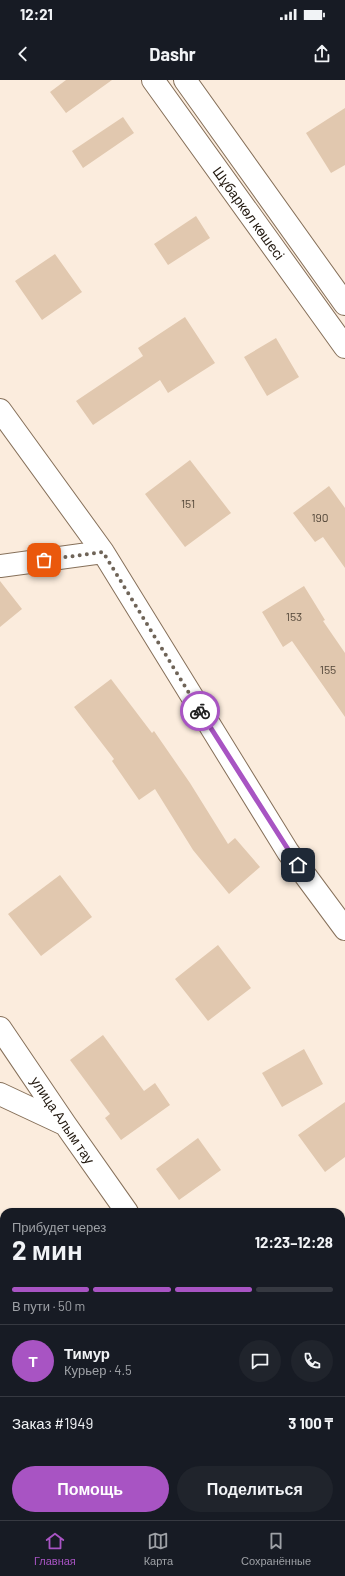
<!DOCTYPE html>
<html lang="ru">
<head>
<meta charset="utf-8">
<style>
  :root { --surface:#171b24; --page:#20242c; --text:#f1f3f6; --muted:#9ea1a6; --line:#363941; --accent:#a854c3 }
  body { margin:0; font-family:Barlow,sans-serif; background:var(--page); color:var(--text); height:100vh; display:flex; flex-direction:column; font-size:15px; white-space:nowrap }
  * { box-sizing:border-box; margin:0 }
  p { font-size:13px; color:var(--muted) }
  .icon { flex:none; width:22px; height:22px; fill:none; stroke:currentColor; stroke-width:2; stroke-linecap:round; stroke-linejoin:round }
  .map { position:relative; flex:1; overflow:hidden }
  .drawer { position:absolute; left:0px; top:1128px; width:345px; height:312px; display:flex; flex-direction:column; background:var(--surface); border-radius:12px 12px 0 0; box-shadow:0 1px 3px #0004 }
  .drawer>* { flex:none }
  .pin { position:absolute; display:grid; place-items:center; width:34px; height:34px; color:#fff; margin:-17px; border-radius:8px; box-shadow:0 2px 6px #0006 }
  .courier { position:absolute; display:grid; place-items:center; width:40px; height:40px; margin:-20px; border:3px solid #a854c3; border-radius:50%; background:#fff; color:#222; box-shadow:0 1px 5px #0007 }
  .head em { font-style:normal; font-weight:700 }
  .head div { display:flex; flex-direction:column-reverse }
  .head { display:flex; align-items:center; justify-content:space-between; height:68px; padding:0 12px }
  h1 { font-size:26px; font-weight:700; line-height:30px }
  .bar { display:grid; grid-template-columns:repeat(4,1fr); gap:6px 4px; align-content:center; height:48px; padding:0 12px }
  .bar i { height:5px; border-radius:3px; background:var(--line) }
  .bar .current { background:var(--accent) }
  .bar p { grid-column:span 4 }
  .line { display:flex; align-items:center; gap:10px; padding:0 12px; border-top:1px solid var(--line) }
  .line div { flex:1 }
  .round { display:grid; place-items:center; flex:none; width:42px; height:42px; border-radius:21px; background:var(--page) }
  .action { display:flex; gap:8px; margin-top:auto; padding:8px 12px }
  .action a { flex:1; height:46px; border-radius:24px; background:var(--accent); color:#fff; font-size:16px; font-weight:700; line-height:46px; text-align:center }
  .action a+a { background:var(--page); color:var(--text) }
  .status { display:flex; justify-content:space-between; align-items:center; height:28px; padding:0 20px; background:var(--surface); direction:ltr }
  .status svg { height:11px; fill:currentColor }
  header { display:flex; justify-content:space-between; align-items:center; height:52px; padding:0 12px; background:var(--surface); font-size:18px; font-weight:700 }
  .dock { display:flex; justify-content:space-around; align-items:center; height:56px; border-top:1px solid var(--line); background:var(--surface); font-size:11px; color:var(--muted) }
  .dock a { display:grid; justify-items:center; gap:2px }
  .dock .current { color:var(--accent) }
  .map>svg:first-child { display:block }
  .building { fill:#e1c8af }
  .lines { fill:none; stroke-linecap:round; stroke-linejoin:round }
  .minor-casing { stroke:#86705a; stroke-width:24 }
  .minor { stroke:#fff; stroke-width:22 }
  .done { stroke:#6f6458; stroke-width:4; stroke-dasharray:0 7.2 }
  .route { stroke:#a854c3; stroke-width:5 }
  .labels { text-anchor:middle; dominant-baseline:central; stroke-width:4; stroke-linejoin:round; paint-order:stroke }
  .number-label { font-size:12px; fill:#524638 }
  .street-label { font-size:14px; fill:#231a11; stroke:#fff }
</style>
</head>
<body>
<div class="status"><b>12:21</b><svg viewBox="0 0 49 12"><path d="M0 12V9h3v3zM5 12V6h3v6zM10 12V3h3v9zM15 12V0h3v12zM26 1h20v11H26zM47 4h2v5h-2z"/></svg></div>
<header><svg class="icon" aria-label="back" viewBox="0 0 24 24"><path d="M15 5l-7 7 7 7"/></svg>Dashr<svg class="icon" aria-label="share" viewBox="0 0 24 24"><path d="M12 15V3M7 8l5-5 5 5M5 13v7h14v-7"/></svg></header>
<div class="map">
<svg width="345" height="1440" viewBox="0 0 345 1440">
  <rect width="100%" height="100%" fill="#fbecdd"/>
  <path class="building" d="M66 0H112L66 33 50 12Z
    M345 28V85L331 93 306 53Z
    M123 37 134 53 83 88 72 71Z
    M196 136 210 158 168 185 154 164Z
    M55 174 82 212 42 240 15 201Z
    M185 237 215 283 168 313 160 300 93 345 76 321 143 276 138 268Z
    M276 258 299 297 267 316 244 277Z
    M190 380 231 433 185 467 145 414Z
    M329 406 345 428V488L323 457 315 462 293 433Z
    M0 501 22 529 0 547Z
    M304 506 325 540 323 541 345 573V637L292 561 283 567 262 532Z
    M111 599 152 653 154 651 190 703 228 764 235 758 260 787 229 814 193 770 155 709 139 720 112 681 114 679 74 627Z
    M60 795 92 837 41 876 8 834Z
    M218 865 251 908 208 941 175 899Z
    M103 955 144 1011 155 1003 170 1025 121 1060 105 1038 110 1034 70 980Z
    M304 969 323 1004 282 1027 262 993Z
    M345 1022V1077L325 1092 298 1055Z
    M198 1058 221 1090 179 1120 156 1089Z"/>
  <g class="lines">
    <defs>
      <path id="minor" d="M153 0 345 267
        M185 0 345 224
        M0 330 103 472 288 772 345 849
        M0 486 103 472
        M0 948 65 1044 127 1132
        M0 1014 64 1044
        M341 1320 345 1317
        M341 1435 344 1440
        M174 1440 179 1436"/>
    </defs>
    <use href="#minor" class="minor-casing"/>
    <use href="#minor" class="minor"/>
  </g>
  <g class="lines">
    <path class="done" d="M44 480 103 472 200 631"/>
    <path class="route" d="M200 631 298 785"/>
  </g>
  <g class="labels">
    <g class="number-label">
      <text x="188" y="423">151</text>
      <text x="320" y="437">190</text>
      <text x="294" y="536">153</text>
      <text x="328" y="589">155</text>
    </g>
    <g class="street-label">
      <text transform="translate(249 133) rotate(54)">Шұбаркөл көшесі</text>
      <text transform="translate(63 1040) rotate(56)">улица Алым тау</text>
    </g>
  </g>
</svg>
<div class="pin" style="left:44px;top:480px;background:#ea580c"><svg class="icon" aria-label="bag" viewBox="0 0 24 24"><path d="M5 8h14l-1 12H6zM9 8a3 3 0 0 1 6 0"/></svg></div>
<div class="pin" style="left:298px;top:785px;background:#1f2937"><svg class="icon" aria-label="home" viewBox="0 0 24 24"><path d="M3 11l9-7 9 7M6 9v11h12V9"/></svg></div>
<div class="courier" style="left:200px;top:631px"><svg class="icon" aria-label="bike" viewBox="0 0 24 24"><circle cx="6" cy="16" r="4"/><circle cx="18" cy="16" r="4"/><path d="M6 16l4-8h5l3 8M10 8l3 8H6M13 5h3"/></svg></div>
<section class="drawer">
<div class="head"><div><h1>2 мин</h1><p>Прибудет через</p></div><em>12:23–12:28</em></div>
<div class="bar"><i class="current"></i><i class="current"></i><i class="current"></i><i></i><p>В пути · 50 m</p></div>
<div class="line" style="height:72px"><b class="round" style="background:var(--accent);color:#fff">Т</b><div><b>Тимур</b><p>Курьер · 4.5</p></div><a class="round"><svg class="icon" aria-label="chat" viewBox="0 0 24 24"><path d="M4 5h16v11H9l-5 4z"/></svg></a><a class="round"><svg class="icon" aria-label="phone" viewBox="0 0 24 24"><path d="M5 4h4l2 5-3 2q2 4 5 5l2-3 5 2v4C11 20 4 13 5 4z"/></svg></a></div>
<div class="line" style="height:52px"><div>Заказ #1949</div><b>3 100 ₸</b></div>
<div class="action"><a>Помощь</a><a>Поделиться</a></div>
</section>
</div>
<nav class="dock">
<a class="current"><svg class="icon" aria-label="home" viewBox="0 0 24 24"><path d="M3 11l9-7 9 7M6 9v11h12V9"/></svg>Главная</a>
<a><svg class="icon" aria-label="map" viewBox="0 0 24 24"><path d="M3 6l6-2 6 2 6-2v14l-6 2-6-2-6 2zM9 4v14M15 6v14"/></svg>Карта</a>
<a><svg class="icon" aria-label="saved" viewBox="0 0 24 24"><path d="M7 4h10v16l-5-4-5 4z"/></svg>Сохранённые</a>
</nav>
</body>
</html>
